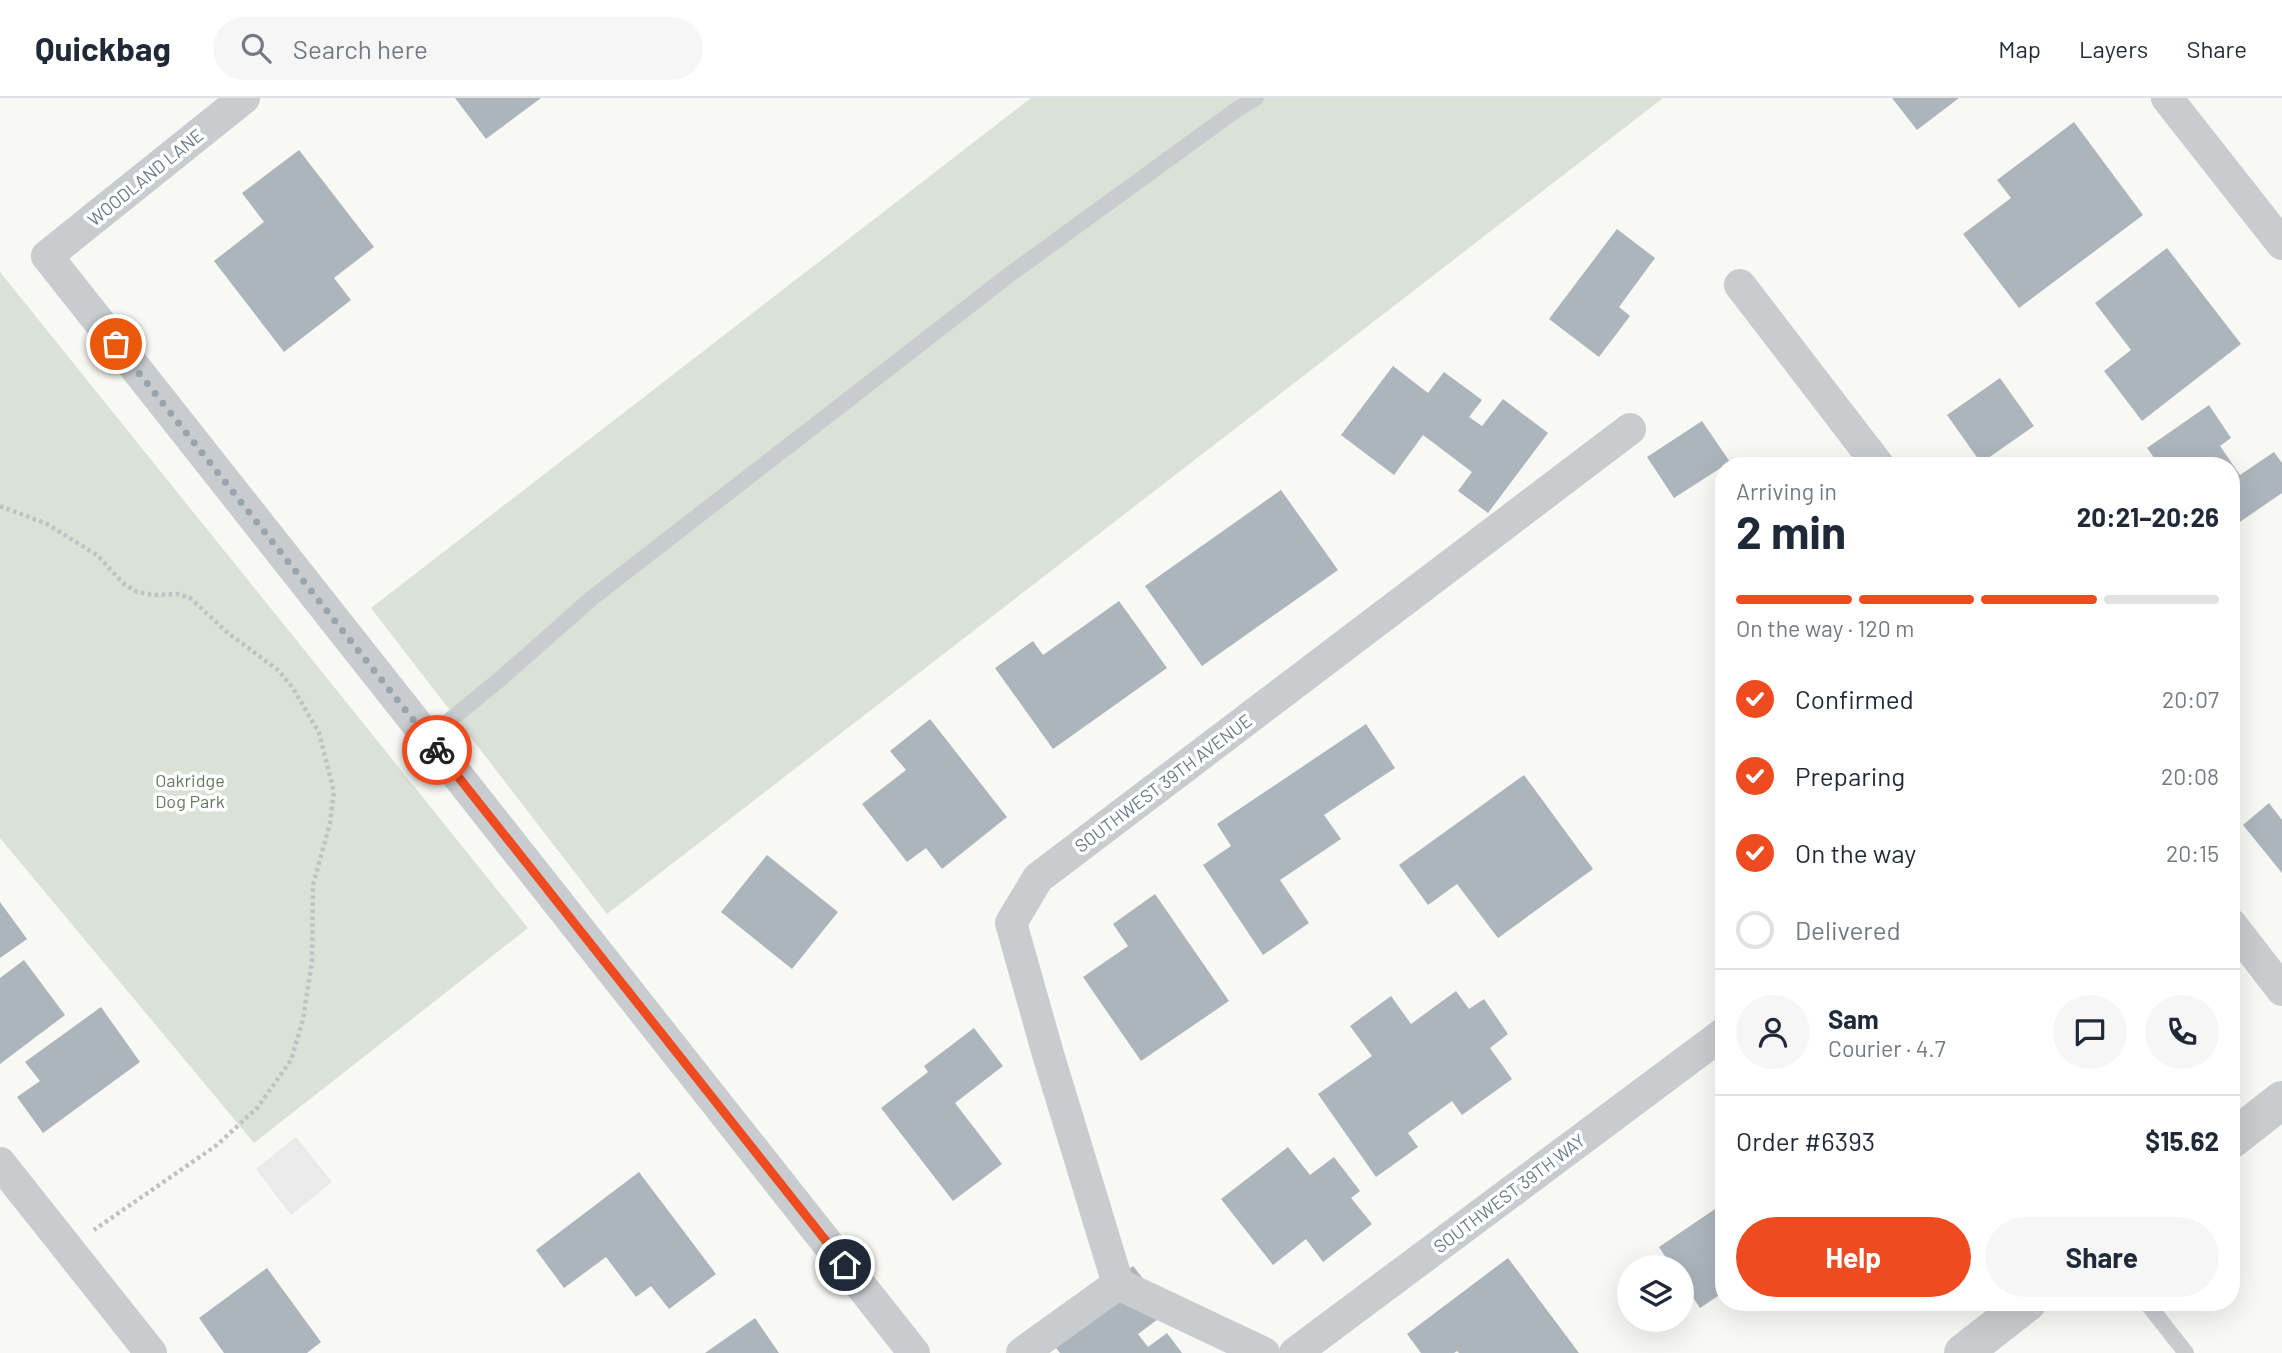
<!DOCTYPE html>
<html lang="en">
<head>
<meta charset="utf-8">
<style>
  :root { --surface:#fff; --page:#f6f6f7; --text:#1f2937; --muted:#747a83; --line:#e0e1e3; --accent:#ee4c20 }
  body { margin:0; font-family:Barlow,sans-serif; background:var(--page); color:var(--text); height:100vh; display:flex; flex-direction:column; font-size:26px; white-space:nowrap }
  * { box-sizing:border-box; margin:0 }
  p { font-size:23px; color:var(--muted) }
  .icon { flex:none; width:38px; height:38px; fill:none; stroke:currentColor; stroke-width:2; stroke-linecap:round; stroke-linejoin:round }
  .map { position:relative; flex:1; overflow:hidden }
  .details { position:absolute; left:1715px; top:359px; width:525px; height:854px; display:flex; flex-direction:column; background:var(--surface); border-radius:28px; box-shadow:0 7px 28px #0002 }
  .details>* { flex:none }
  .buttons { position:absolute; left:1617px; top:1157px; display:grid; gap:14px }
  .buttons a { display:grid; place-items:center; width:77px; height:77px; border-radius:50%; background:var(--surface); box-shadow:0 7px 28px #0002; font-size:35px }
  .pin { position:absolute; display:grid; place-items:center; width:60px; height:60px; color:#fff; margin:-30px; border:4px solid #fff; border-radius:50%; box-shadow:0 2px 7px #0007 }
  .courier { position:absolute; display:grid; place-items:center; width:70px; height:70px; margin:-35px; border:5px solid #ee4c20; border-radius:50%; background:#fff; color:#222; box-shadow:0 2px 9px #0007 }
  .headline em { font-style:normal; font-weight:700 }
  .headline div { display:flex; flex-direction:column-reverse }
  .headline { display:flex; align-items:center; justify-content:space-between; height:119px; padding:0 21px }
  h1 { font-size:46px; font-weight:700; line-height:52px }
  .bar { display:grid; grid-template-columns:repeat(4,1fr); gap:10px 7px; align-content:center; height:84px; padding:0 21px }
  .bar i { height:9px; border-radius:5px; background:var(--line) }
  .bar .active { background:var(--accent) }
  .bar p { grid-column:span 4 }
  .line { display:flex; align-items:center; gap:18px; padding:0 21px; border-top:2px solid var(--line) }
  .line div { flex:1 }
  .round { display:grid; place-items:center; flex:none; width:74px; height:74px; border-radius:37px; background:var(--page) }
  ol { padding:0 21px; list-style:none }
  li { display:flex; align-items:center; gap:21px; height:77px }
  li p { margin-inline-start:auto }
  li .icon { padding:7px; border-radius:50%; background:var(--accent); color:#fff; stroke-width:4 }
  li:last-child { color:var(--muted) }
  li i { width:38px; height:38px; border:4px solid var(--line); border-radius:50% }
  .primary-button { display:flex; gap:14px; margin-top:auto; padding:14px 21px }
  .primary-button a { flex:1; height:80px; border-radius:42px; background:var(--accent); color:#fff; font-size:28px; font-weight:700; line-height:80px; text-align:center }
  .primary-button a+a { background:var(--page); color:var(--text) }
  header { display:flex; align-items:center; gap:42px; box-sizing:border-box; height:98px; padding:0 35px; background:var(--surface); border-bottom:2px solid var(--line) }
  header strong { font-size:33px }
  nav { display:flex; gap:38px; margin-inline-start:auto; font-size:24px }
  .search { width:490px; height:63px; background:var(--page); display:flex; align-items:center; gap:18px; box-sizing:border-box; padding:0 24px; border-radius:38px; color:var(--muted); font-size:26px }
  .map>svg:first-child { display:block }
  .built { fill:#e9eae9 }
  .green { fill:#dae1d6 }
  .building { fill:#acb5bb }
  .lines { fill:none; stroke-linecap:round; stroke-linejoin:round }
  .path { stroke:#bfc2c4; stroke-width:4.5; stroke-dasharray:3.5 3.5; stroke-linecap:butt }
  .service { stroke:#c8cccf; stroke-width:16 }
  .minor { stroke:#c8cccf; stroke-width:32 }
  .tertiary { stroke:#c8cccf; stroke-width:38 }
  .done { stroke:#98a5ae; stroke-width:7; stroke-dasharray:0 12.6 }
  .route { stroke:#ee4c20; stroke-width:9 }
  .labels { text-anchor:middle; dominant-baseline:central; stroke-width:7; stroke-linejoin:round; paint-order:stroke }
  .street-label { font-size:18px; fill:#657988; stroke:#fff }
  .park-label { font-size:18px; fill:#667a61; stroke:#fff }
</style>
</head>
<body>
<header>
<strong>Quickbag</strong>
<div class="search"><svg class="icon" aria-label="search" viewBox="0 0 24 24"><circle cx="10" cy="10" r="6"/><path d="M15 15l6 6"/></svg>Search here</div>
<nav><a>Map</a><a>Layers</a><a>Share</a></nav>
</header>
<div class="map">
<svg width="2282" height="1255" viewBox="0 0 2282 1255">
  <rect width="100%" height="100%" fill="#f8f8f5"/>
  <path class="built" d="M296 1039 332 1084 291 1117 256 1071Z"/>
  <path class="green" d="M1031 0H1663L607 816 371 510Z
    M0 174 528 830 254 1045 0 740Z"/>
  <path class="building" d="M455 0H541L486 41Z
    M1892 0H1959L1917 32Z
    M2074 24 2143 117 2019 210 1963 136 2011 100 1997 82Z
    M299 52 374 149 334 180 351 202 284 254 214 163 264 124 242 95Z
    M1617 131 1655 160 1619 209 1630 218 1599 259 1549 221Z
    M2167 150 2241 246 2142 323 2104 273 2131 252 2095 205Z
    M1393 268 1428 295 1444 274 1482 302 1469 319 1482 328 1503 301 1548 335 1488 415 1458 393 1472 374 1423 337 1394 377 1341 337Z
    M2000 280 2034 328 1981 365 1947 317Z
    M2209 307 2231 340 2220 348 2240 377 2274 354 2282 365V395L2231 430V368H2160L2147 350Z
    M1702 323 1730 364 1674 400 1647 359Z
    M1281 392 1338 472 1202 568 1145 488Z
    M1119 503 1167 570 1053 651 995 570 1033 543 1043 557Z
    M930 621 1007 719 942 771 926 750 907 764 862 706 906 672 890 653Z
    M1366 626 1395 670 1324 717 1341 741 1280 782 1309 825 1263 857 1203 767 1231 748 1217 726Z
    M1524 677 1593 771 1498 840 1457 786 1428 807 1399 767Z
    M2269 705 2282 722V775L2243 727Z
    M767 757 838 814 792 871 721 814Z
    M1155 796 1229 903 1141 963 1083 879 1128 848 1113 826Z
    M0 804 27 841 0 860Z
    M24 862 65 917 0 966V880Z
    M1456 893 1469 911 1484 901 1508 936 1490 950 1512 981 1462 1017 1452 1003 1408 1035 1418 1049 1376 1079 1318 996 1372 958 1350 928 1391 898 1411 926Z
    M101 909 140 964 43 1035 17 999 40 983 25 964Z
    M974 930 1003 968 955 1005 1002 1066 953 1103 881 1010 928 974 924 968Z
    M1288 1049 1310 1077 1334 1059 1360 1093 1351 1100 1372 1126 1323 1164 1306 1141 1273 1167 1221 1101Z
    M639 1074 716 1176 669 1211 651 1188 636 1199 606 1159 564 1190 536 1152Z
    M1724 1105V1194L1700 1210 1682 1183V1169H1672L1659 1149Z
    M1508 1160 1579 1255H1459L1457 1253 1454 1255H1421L1407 1236Z
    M1133 1168 1169 1213 1138 1236 1148 1249 1167 1235 1182 1255H1060L1045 1236Z
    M267 1170 321 1244 307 1255H224L199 1220Z
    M755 1220 779 1255H705Z"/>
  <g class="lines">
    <path class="path" d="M0 408 47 426 97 457 124 486 137 494 153 497 177 496 190 500 228 535 278 572 293 590 319 635 334 694 330 725 313 787 312 863 303 921 291 962 258 1009 217 1047 94 1132"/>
    <path class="service" d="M428 640 499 582 592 500 1009 177 1236 12 1256 0
      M2146 1204 2186 1255"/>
    <path class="minor" d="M244 0 47 158 914 1255
      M2167 0 2282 146
      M1740 187 1879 368
      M2231 826 2282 892
      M0 1065 151 1255
      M1118 1186 1048 956 1011 825 1038 780 1630 331
      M1118 1186 1264 1255
      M1022 1255 1118 1186
      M1295 1255 1724 935"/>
    <path class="tertiary" d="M2231 1042 2282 1002
      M1963 1255 2028 1204"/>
  </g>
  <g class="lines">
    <path class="done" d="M116 246 437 652"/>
    <path class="route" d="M437 652 845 1167"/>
  </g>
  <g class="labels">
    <g class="street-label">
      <text transform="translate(145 79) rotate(-39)">WOODLAND LANE</text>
      <text transform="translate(1163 685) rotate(-37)">SOUTHWEST 39TH AVENUE</text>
      <text transform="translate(1509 1095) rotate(-37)">SOUTHWEST 39TH WAY</text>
    </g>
    <g class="park-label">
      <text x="190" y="682">Oakridge<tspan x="190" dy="21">Dog Park</tspan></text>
    </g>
  </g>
</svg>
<div class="buttons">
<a><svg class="icon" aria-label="layers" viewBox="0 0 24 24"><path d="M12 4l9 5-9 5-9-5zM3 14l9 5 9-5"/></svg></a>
</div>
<div class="pin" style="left:116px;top:246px;background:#ea580c"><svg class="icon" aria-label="bag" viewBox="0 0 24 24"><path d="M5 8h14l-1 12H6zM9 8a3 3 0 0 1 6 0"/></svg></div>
<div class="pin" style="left:845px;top:1167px;background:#1f2937"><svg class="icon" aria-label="home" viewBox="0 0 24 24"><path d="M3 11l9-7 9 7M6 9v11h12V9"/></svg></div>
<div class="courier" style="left:437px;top:652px"><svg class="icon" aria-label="bike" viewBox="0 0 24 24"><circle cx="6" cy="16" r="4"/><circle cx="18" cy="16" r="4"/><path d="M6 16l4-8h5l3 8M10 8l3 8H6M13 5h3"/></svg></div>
<section class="details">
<div class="headline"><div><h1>2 min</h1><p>Arriving in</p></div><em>20:21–20:26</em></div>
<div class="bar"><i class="active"></i><i class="active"></i><i class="active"></i><i></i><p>On the way · 120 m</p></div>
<ol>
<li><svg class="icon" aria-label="check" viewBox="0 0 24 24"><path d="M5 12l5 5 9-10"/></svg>Confirmed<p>20:07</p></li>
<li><svg class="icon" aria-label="check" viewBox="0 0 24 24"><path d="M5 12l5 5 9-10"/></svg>Preparing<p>20:08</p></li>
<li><svg class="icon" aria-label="check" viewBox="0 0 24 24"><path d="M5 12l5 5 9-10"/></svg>On the way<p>20:15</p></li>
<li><i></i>Delivered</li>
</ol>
<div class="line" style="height:126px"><a class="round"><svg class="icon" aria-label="person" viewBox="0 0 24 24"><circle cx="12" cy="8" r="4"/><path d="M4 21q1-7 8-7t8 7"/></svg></a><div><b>Sam</b><p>Courier · 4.7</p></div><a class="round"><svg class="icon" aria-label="chat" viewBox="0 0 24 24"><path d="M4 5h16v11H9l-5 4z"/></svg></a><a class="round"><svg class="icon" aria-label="phone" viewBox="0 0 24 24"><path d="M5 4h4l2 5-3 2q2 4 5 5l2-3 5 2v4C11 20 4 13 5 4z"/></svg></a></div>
<div class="line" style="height:91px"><div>Order #6393</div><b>$15.62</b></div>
<div class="primary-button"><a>Help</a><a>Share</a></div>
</section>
</div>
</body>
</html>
